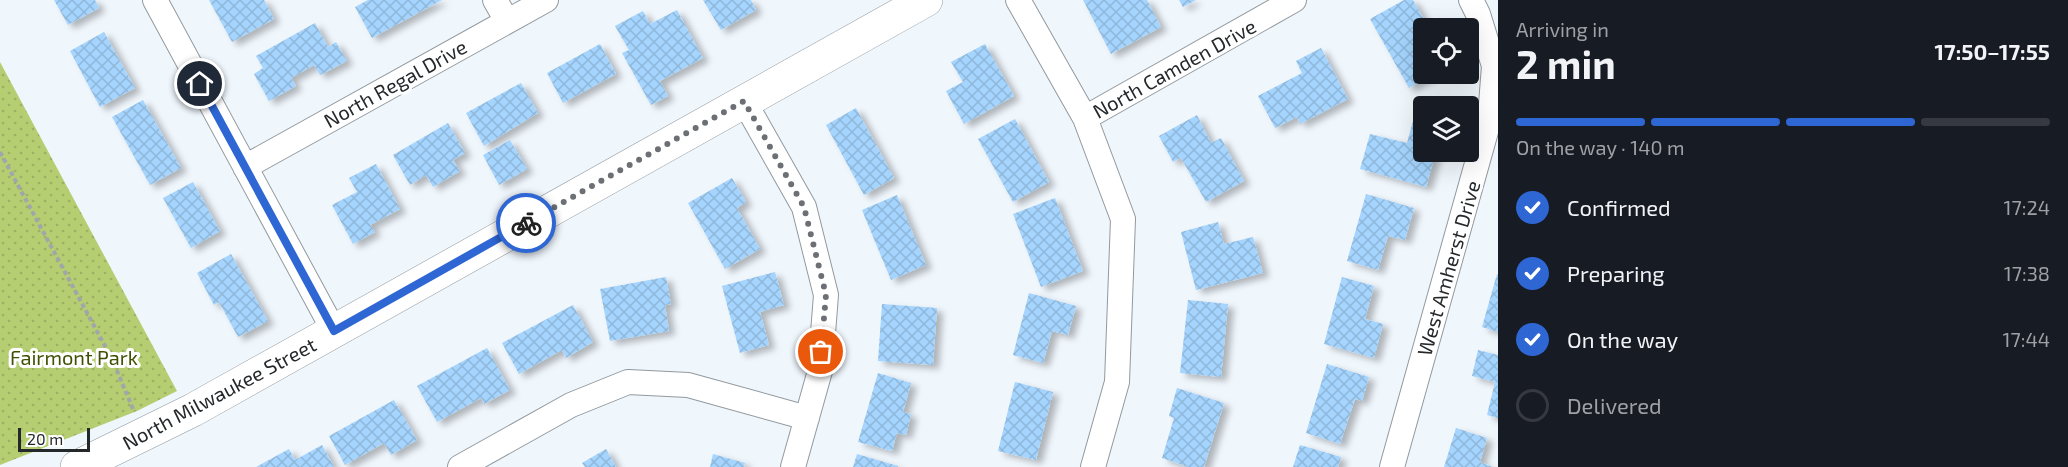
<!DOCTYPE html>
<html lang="en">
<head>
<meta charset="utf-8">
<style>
  :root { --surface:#171b24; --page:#242831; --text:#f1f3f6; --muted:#9ea1a6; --line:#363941; --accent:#2e66d4 }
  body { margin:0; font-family:"Exo 2",sans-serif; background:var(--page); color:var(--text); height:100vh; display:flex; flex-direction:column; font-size:22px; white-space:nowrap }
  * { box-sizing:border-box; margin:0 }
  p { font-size:20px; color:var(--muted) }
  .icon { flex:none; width:33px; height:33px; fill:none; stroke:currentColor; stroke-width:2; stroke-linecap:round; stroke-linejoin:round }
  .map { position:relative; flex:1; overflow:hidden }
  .side { display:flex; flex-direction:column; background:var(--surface); width:570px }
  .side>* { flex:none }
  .buttons { position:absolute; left:1413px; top:18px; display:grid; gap:12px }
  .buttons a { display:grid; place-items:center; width:66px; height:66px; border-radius:6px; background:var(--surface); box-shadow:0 6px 24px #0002; font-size:30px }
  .scale { position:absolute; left:18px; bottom:15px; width:72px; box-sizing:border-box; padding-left:6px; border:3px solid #25282a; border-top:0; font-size:16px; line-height:21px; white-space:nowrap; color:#25282a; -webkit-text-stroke:4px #fff; paint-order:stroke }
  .pin { position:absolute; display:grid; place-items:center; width:51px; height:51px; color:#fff; margin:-26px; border:3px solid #fff; border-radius:50%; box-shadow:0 2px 6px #0007 }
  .courier { position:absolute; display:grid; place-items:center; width:60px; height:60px; margin:-30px; border:4px solid #2e66d4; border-radius:50%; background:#fff; color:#222; box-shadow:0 2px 8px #0007 }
  .head em { font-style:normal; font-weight:700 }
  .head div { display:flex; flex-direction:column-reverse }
  .head { display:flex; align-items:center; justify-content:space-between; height:102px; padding:0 18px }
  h1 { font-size:39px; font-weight:700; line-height:45px }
  .bar { display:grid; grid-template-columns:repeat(4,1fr); gap:9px 6px; align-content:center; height:72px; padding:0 18px }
  .bar i { height:8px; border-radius:4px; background:var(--line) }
  .bar .on { background:var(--accent) }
  .bar p { grid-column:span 4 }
  ol { padding:0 18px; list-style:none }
  li { display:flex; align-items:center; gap:18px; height:66px }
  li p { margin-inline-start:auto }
  li .icon { padding:6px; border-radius:50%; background:var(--accent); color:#fff; stroke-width:4 }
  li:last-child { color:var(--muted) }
  li i { width:33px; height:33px; border:3px solid var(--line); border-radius:50% }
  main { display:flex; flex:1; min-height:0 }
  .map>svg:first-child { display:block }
  .park { fill:url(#park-dots) }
  .building { fill:url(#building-cross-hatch); filter:url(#shadow) }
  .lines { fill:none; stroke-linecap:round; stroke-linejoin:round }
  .minor-casing { stroke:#92999e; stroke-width:26 }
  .secondary-casing { stroke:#92999e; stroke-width:34 }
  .path { stroke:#a1a6ab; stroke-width:4; stroke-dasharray:4.5 3; stroke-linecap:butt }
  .minor { stroke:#fff; stroke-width:24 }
  .secondary { stroke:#fff; stroke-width:33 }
  .done { stroke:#6c7074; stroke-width:6; stroke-dasharray:0 10.8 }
  .route { stroke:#2e66d4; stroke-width:8 }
  .labels { text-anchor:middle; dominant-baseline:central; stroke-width:6; stroke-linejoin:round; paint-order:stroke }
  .street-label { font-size:20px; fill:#25282a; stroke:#fff }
  .park-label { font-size:20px; fill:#415004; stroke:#fff }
</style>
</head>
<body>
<main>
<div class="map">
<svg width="1498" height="467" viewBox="0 0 1498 467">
  <defs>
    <pattern id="park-dots" width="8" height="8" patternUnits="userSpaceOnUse" patternTransform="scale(1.5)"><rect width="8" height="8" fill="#b6ce72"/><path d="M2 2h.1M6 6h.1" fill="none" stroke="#9cb163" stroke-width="1.8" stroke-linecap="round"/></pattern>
    <pattern id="building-cross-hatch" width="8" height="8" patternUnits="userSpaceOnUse" patternTransform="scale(1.5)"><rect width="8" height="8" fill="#a5d5fe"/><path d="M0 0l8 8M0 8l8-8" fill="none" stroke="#8eb7da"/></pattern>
    <filter id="shadow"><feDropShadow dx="6" dy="4" stdDeviation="3" flood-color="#0004"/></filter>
  </defs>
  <rect width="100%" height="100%" fill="#eff6fc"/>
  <path class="park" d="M0 62 177 391 137 411 0 465Z"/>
  <path class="building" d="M54 0H95L99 8 68 25Z
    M209 0H264L274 19 232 42Z
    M368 0H442L372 38 355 7Z
    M703 0H751L756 10 721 30Z
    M1083 0H1147L1161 27 1111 54Z
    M1179 0H1196L1183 7Z
    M1404 0H1413L1429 28H1424V74H1434L1409 88 1370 19Z
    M677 10 703 58 660 81 668 96 651 105 622 53 629 50 615 26 643 11 650 24Z
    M315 23 328 47 336 42 347 61 320 75 314 65 291 78 296 86 269 101 254 74 263 68 256 56Z
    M104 32 135 88 100 107 70 51Z
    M600 44 616 74 563 103 547 73Z
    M985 44 1014 96 964 124 946 91 963 82 951 62Z
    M1321 48 1348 99 1300 124 1297 117 1275 128 1258 96 1302 73 1296 61Z
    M521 83 538 113 484 146 466 113Z
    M143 100 181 168 150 185 112 117Z
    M856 108 894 178 864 195 826 125Z
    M1197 115 1211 143 1221 138 1244 181 1206 202 1181 158 1173 162 1159 136Z
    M1015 119 1049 182 1013 202 978 139Z
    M1413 121 1424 124V152H1436L1426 187 1360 169 1370 134 1407 143Z
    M448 123 465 153 453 160 460 171 433 187 426 175 410 185 393 155Z
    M510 140 527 169 499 185 483 155Z
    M376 164 400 209 370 225 375 232 353 244 332 205 357 192 349 178Z
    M732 178 746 202 737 208 760 249 725 269 688 203Z
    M193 182 220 231 191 248 163 198Z
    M1366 194 1414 208 1405 240 1388 236 1378 270 1347 261Z
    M897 195 926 265 891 280 862 210Z
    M1055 198 1083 271 1041 287 1013 214Z
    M1218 222 1224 244 1253 237 1263 273 1196 290 1181 232Z
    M231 254 268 321 238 337 219 302 214 305 197 273Z
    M775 272 784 305 760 312 769 345 740 353 722 286Z
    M1497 274 1498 275V332L1482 327Z
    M666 277 671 304 665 305 669 331 610 341 600 289Z
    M1342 277 1374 286 1365 319 1383 324 1374 358 1324 344Z
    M1029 293 1076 306 1068 335 1052 331 1043 363 1013 355Z
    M1188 300 1228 304 1221 377 1180 373Z
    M882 304 937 308 933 365 878 361Z
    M573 305 593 342 566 358 562 350 519 374 502 343Z
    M487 348 510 390 484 404 481 398 437 422 417 386Z
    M1478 350 1498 355V418L1487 415 1495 382 1472 376Z
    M1327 364 1369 377 1362 401 1355 399 1340 444 1306 433Z
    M878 373 911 383 903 412 911 414 906 435 897 433 892 451 858 442Z
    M1015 382 1053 392 1036 460 998 451Z
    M1177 388 1224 403 1204 467H1188L1162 458 1174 418 1169 416Z
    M394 400 417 440 391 455 384 443 345 465 329 436Z
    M1456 428 1487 438 1480 462 1493 467H1444Z
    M322 445 334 467H256L289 449 295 460Z
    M1300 445 1341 457 1338 467H1293Z
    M606 449 616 467H585L582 463Z
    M713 454 745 463 744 467H710Z
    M857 454 898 466V467H853Z"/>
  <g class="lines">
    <defs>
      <path id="minor" d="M155 0 334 331
        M495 0 507 21
        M1018 0 1085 118 1123 219 1117 382 1093 467
        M744 101 804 207 826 295 820 371 793 467
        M1085 118 1294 0
        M245 167 546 0
        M460 467 571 405 628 382 688 385 807 418
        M1392 467 1490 117 1494 66 1478 14 1471 0"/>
      <path id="secondary" d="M77 467 193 410 926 0"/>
    </defs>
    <use href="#minor" class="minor-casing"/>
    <use href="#secondary" class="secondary-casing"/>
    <path class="path" d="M0 152 112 359 133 409"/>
    <use href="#minor" class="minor"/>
    <use href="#secondary" class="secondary"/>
  </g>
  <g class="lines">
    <path class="done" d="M526 223 744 101 804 207 826 295 821 352"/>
    <path class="route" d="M200 84 334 331 526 223"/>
  </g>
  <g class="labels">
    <g class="street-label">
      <text transform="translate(1174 68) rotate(-29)">North Camden Drive</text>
      <text transform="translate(395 83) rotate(-29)">North Regal Drive</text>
      <text transform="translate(1448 268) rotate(-74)">West Amherst Drive</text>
      <text transform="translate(219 393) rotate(-28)">North Milwaukee Street</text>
    </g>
    <g class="park-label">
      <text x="74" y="357">Fairmont Park</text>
    </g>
  </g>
</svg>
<div class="buttons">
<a><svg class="icon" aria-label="locate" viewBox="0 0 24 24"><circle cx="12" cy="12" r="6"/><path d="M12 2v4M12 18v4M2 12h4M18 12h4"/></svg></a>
<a><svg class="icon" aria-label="layers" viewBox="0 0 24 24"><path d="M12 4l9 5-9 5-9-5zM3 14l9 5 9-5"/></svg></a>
</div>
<div class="scale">20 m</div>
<div class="pin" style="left:821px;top:352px;background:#ea580c"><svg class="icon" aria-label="bag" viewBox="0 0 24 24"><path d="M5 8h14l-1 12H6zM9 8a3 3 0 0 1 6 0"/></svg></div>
<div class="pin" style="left:200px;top:84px;background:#1f2937"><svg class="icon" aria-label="home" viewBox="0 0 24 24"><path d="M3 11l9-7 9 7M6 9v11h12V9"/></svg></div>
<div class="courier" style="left:526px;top:223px"><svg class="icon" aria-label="bike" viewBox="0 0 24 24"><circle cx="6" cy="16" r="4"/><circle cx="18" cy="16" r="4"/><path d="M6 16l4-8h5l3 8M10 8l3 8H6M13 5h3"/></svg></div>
</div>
<section class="side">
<div class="head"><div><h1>2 min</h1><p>Arriving in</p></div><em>17:50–17:55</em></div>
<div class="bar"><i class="on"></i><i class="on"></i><i class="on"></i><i></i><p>On the way · 140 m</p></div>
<ol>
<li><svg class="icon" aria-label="check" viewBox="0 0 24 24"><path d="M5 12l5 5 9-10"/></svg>Confirmed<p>17:24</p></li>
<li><svg class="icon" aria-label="check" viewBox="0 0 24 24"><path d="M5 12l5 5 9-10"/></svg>Preparing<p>17:38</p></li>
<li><svg class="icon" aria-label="check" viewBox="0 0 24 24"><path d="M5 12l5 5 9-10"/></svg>On the way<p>17:44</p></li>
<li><i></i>Delivered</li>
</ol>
</section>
</main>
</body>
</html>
